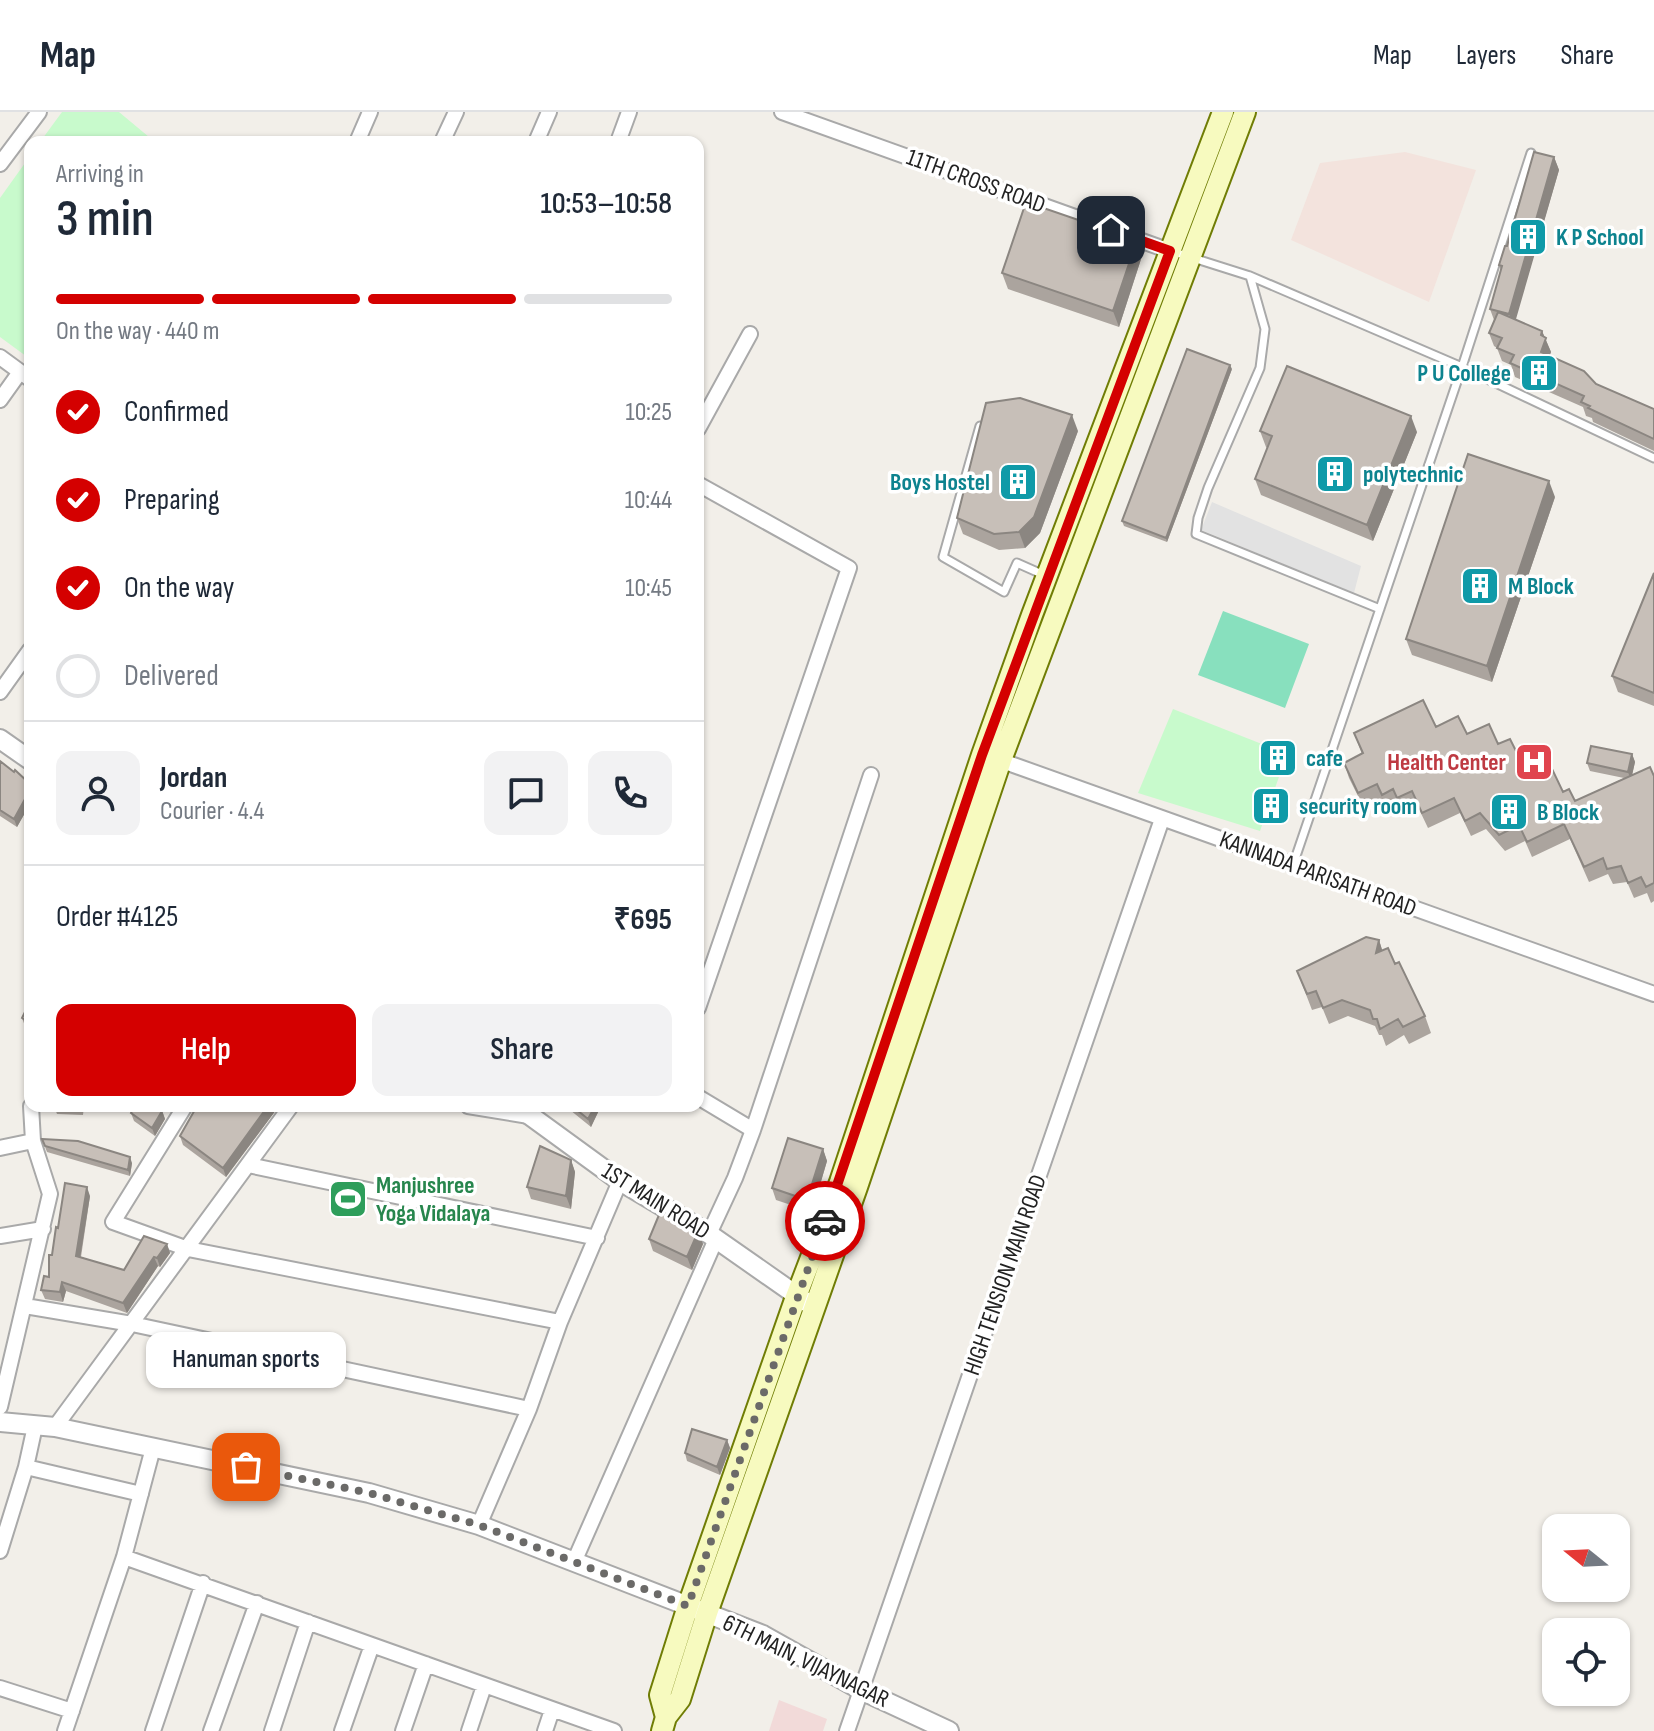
<!DOCTYPE html>
<html lang="en">
<head>
<meta charset="utf-8">
<style>
  :root { --surface:#fff; --page:#f2f2f3; --text:#1f2937; --muted:#747a83; --line:#e0e1e3; --accent:#d40000 }
  body { margin:0; font-family:"Sofia Sans Condensed",sans-serif; background:var(--page); color:var(--text); height:100vh; display:flex; flex-direction:column; font-size:30px; white-space:nowrap }
  * { box-sizing:border-box; margin:0 }
  p { font-size:26px; color:var(--muted) }
  .icon { flex:none; width:44px; height:44px; fill:none; stroke:currentColor; stroke-width:2; stroke-linecap:round; stroke-linejoin:round }
  .map { position:relative; flex:1; overflow:hidden }
  .details { position:absolute; left:24px; top:24px; width:680px; height:976px; display:flex; flex-direction:column; background:var(--surface); border-radius:16px; box-shadow:0 2px 6px #0004 }
  .details>* { flex:none }
  .needle { width:52px; rotate:288deg }
  .tools { position:absolute; left:1542px; top:1402px; display:grid; gap:16px }
  .tools a { display:grid; place-items:center; width:88px; height:88px; border-radius:16px; background:var(--surface); box-shadow:0 2px 6px #0004; font-size:40px }
  .pin { position:absolute; display:grid; place-items:center; width:68px; height:68px; color:#fff; margin:-34px; border-radius:16px; box-shadow:0 4px 12px #0006 }
  .courier { position:absolute; display:grid; place-items:center; width:80px; height:80px; margin:-40px; border:6px solid #d40000; border-radius:50%; background:#fff; color:#222; box-shadow:0 2px 10px #0007 }
  .bubble { position:absolute; height:56px; border-radius:16px; background:var(--surface); box-shadow:0 2px 6px #0004; font-size:26px; font-weight:600; line-height:56px; text-align:center }
  .overview em { font-style:normal; font-weight:600 }
  .overview div { display:flex; flex-direction:column-reverse }
  .overview { display:flex; align-items:center; justify-content:space-between; height:136px; padding:0 32px }
  h1 { font-size:52px; font-weight:600; line-height:60px }
  .bar { display:grid; grid-template-columns:repeat(4,1fr); gap:12px 8px; align-content:center; height:96px; padding:0 32px }
  .bar i { height:10px; border-radius:6px; background:var(--line) }
  .bar .selected { background:var(--accent) }
  .bar p { grid-column:span 4 }
  .line { display:flex; align-items:center; gap:20px; padding:0 32px; border-top:2px solid var(--line) }
  .line div { flex:1 }
  .round { display:grid; place-items:center; flex:none; width:84px; height:84px; border-radius:16px; background:var(--page) }
  ol { padding:0 32px; list-style:none }
  li { display:flex; align-items:center; gap:24px; height:88px }
  li p { margin-inline-start:auto }
  li .icon { padding:8px; border-radius:50%; background:var(--accent); color:#fff; stroke-width:4 }
  li:last-child { color:var(--muted) }
  li i { width:44px; height:44px; border:4px solid var(--line); border-radius:50% }
  .button { display:flex; gap:16px; margin-top:auto; padding:16px 32px }
  .button a { flex:1; height:92px; border-radius:16px; background:var(--accent); color:#fff; font-size:32px; font-weight:600; line-height:92px; text-align:center }
  .button a+a { background:var(--page); color:var(--text) }
  header { display:flex; align-items:center; gap:48px; box-sizing:border-box; height:112px; padding:0 40px; background:var(--surface); border-bottom:2px solid var(--line) }
  header strong { font-size:38px }
  nav { display:flex; gap:44px; margin-inline-start:auto; font-size:28px }
  .map>svg:first-child { display:block }
  .commercial { fill:#f2dad9 }
  .military { fill:#f3e3dd }
  .park { fill:#c8facc }
  .pitch { fill:#88e0be }
  .parking { fill:#e2e2e2 }
  .lines { fill:none; stroke-linecap:round; stroke-linejoin:round }
  .service-casing { stroke:#a9a9a9; stroke-width:11 }
  .minor-casing { stroke:#a9a9a9; stroke-width:18 }
  .tertiary-casing { stroke:#a9a9a9; stroke-width:22 }
  .secondary-casing { stroke:#707d05; stroke-width:24 }
  .service { stroke:#fff; stroke-width:7 }
  .minor { stroke:#fff; stroke-width:14 }
  .tertiary { stroke:#fff; stroke-width:18 }
  .secondary { stroke:#f7fabf; stroke-width:20 }
  .wall { fill:#aba49e }
  .shaded-wall { fill:#8b8681 }
  .building { fill:#c7bfb8; stroke:#8b8681; stroke-width:2 }
  .done { stroke:#6b6a68; stroke-width:8; stroke-dasharray:0 14.4 }
  .route { stroke:#d40000; stroke-width:10 }
  .labels { text-anchor:middle; dominant-baseline:central; stroke-width:7; stroke-linejoin:round; paint-order:stroke }
  .street-label { font-size:24px; fill:#222; stroke:#fff }
  .culture-label { font-size:24px; font-weight:bold; fill:#0d838f; stroke:#fff; text-anchor:start }
  .health-label { font-size:24px; font-weight:bold; fill:#be3a42; stroke:#fff; text-anchor:end }
  .leisure-label { font-size:24px; font-weight:bold; fill:#27864d; stroke:#fff; text-anchor:start }
</style>
</head>
<body>
<header>
<strong>Map</strong>
<nav><a>Map</a><a>Layers</a><a>Share</a></nav>
</header>
<div class="map">
<svg width="1654" height="1619" viewBox="0 0 1654 1619">
  <rect width="100%" height="100%" fill="#f2efe9"/>
  <path class="commercial" d="M779 1588 827 1607 823 1619H769Z"/>
  <path class="military" d="M1405 40 1476 58 1429 190 1291 128 1320 51Z"/>
  <path class="park" d="M62 0H119L155 30H40Z
    M30 44V247L0 225V86Z
    M1173 597 1287 642 1260 719 1138 681Z"/>
  <path class="pitch" d="M1223 499 1309 532 1285 596 1198 563Z"/>
  <path class="parking" d="M1212 390 1361 454 1354 481 1201 418Z"/>
  <g class="lines">
    <defs>
      <path id="service" d="M1171 139 1250 164 1462 255 1654 346
        M1250 164 1265 217 1260 256 1208 376 1198 406 1196 422 1380 497
        M980 314 943 445 1004 480 1017 451 1044 463
        M1293 753 1462 255 1531 41"/>
      <path id="minor" d="M782 0 1170 139
        M357 30 370 0
        M442 30 456 0
        M536 30 549 0
        M618 30 629 0
        M0 52 39 0
        M0 245 30 267
        M0 288 20 260
        M698 317 750 222
        M698 372 849 456 698 896
        M0 580 30 538
        M994 646 1654 882
        M698 985 753 1018
        M185 994 113 1110 188 1137 560 1210
        M468 994 529 1004
        M0 1036 33 1029
        M248 1053 597 1126
        M709 1122 735 1066 753 1018 871 663
        M0 1124 43 1117
        M25 1194 132 1212 529 1297
        M0 1295 50 1082 33 1029 31 994
        M55 1315 291 994
        M26 1355 141 1382
        M479 1413 529 1297 560 1210 620 1069
        M0 1439 26 1355 35 1314
        M124 1445 614 1619
        M574 1450 716 1127
        M0 1576 72 1599
        M65 1619 124 1445 153 1336
        M153 1619 203 1471
        M211 1619 257 1491
        M272 1619 308 1510
        M342 1619 372 1533
        M403 1619 426 1552
        M469 1619 484 1574
        M545 1619 552 1598
        M847 1619 1162 707"/>
      <path id="tertiary" d="M0 627 30 648
        M517 994 620 1069 709 1122 809 1192
        M0 1310 55 1315 369 1381 479 1413 763 1523 861 1578 949 1619"/>
      <path id="secondary" d="M666 1605 660 1583 688 1494 796 1185 840 1070 982 643 1032 503 1223 0
        M662 1619 666 1605 680 1587 707 1501 857 1075 1001 648 1245 0"/>
    </defs>
    <use href="#service" class="service-casing"/>
    <use href="#minor" class="minor-casing"/>
    <use href="#tertiary" class="tertiary-casing"/>
    <use href="#secondary" class="secondary-casing"/>
    <use href="#service" class="service"/>
    <use href="#minor" class="minor"/>
    <use href="#tertiary" class="tertiary"/>
    <use href="#secondary" class="secondary"/>
  </g>
  <path class="wall" d="M1554 45 1559 58 1515 207 1542 219 1551 240 1549 244 1596 272 1654 297V339L1593 310 1592 306 1586 304 1583 295 1515 265 1511 253 1502 249 1497 236 1494 234 1489 221 1494 208 1490 197 1501 158 1499 153 1507 134Z
    M1137 128 1142 144 1119 215 1008 177 1002 161Z
    M1232 257 1167 430 1124 414 1122 409Z
    M1078 319 1040 421 1025 436 999 438 963 422 957 406Z
    M1260 319 1417 320 1373 429 1261 383 1255 367 1267 336 1266 335Z
    M1555 385 1492 570 1412 543 1406 527Z
    M1654 461V594L1618 580 1612 564Z
    M1436 615 1467 622 1498 632 1520 647 1575 689 1624 666 1590 659 1587 651 1632 642 1635 650 1632 663 1654 664V789L1651 791 1647 781 1634 786 1627 770 1613 772 1608 762 1589 770 1570 727 1532 745 1525 729 1505 739 1486 717 1471 724 1460 701 1428 716 1418 695 1402 702 1398 693 1387 698 1382 688 1364 696 1349 666 1344 651 1362 642 1354 621Z
    M1287 642 1283 655 1268 649 1267 645Z
    M0 649 30 672V692L17 715 0 704Z
    M1279 684 1280 688 1275 705 1261 701 1260 697Z
    M1379 828 1382 838 1395 852 1425 904 1431 921 1409 932 1404 923 1386 934 1382 923H1379L1375 914 1348 904 1329 912 1322 895 1312 898 1297 859Z
    M30 890V917L25 914 22 906Z
    M54 994H84L83 1003 57 1002Z
    M135 994H164L162 998 165 1007 155 1024 134 1009 131 1001Z
    M279 994 226 1065 183 1033 180 1024Z
    M568 994H601L591 1015 570 998Z
    M42 1027 132 1051 130 1064 47 1040Z
    M823 1037 827 1049 812 1100 776 1088 772 1076Z
    M571 1048 575 1060 571 1097 531 1087 527 1075Z
    M90 1084 81 1145 124 1158 167 1132 170 1141 160 1155 158 1154 127 1201 66 1179 63 1190 45 1187 41 1178 49 1165 58 1116Z
    M698 1120 703 1132 692 1158 653 1139 649 1127Z
    M727 1328 730 1336 720 1363 687 1349 685 1341Z"/>
  <path class="shaded-wall" d="M1554 45 1559 58 1514 214 1509 202Z
    M1137 128 1142 144 1119 215 1113 199Z
    M1542 219 1551 240 1546 254 1541 240V223Z
    M1230 253 1232 257 1167 430 1166 426Z
    M1072 303 1078 319 1040 421 1025 436 1019 420Z
    M1411 304 1417 320 1373 429 1367 413Z
    M1549 369 1555 385 1492 570 1487 554Z
    M1286 638 1287 642 1283 655 1281 651Z
    M1632 642 1635 650 1631 668 1628 660Z
    M30 678V692L17 715 14 707Z
    M1279 684 1280 688 1275 705 1273 701Z
    M1379 828 1384 844 1376 841Z
    M268 994H279L226 1065 223 1056Z
    M595 994H601L591 1015 588 1007Z
    M162 999 165 1007 155 1024 152 1016Z
    M823 1037 827 1049 812 1100 807 1088Z
    M130 1045 132 1051 130 1064 128 1058Z
    M571 1048 575 1060 571 1097 566 1084Z
    M87 1075 90 1084 79 1153 76 1144Z
    M698 1120 703 1132 692 1158 687 1145Z
    M167 1132 170 1141 160 1155 157 1146Z
    M154 1145 158 1154 127 1201 123 1191Z
    M62 1170 66 1179 63 1190 60 1180Z
    M727 1328 730 1336 720 1363 717 1355Z"/>
  <path class="building" d="M1534 40 1554 45 1509 202 1490 197 1502 154 1499 153 1505 134H1507Z
    M1026 90 1137 128 1113 199 1002 161Z
    M1498 200 1542 219 1541 223 1546 226 1541 240 1584 259 1596 272 1654 297V327L1588 296 1590 294 1581 290 1584 284 1510 251 1514 243 1497 236 1502 226 1489 221Z
    M1187 237 1230 253 1166 426 1122 409Z
    M1287 254 1411 304 1367 413 1255 367 1272 324 1260 319Z
    M1020 286 1072 303 1034 405 1019 420 994 422 957 406 986 291Z
    M1468 342 1549 369 1487 554 1406 527Z
    M1654 461V581L1612 564Z
    M1423 588 1436 615 1458 604 1467 622 1489 612 1498 632 1510 627 1520 647 1542 636 1563 680 1569 677 1575 689 1650 655 1654 664V771L1646 775 1641 765 1628 771 1621 754 1607 757 1603 746 1584 755 1564 712 1527 730 1519 713 1499 723 1480 701 1465 709 1454 686 1422 701 1412 679 1397 686 1393 677 1382 683 1377 672 1358 681 1344 651 1363 641 1354 621Z
    M1271 633 1286 638 1281 651 1267 645Z
    M1591 634 1632 642 1628 660 1587 651Z
    M0 649 14 660 15 658 30 672V678L14 707 0 698Z
    M1265 679 1279 684 1273 701 1260 697Z
    M1366 825 1379 828 1376 841 1388 836 1395 852 1399 850 1425 904 1403 915 1398 907 1380 917 1377 907H1373L1370 898 1342 888 1323 896 1316 879 1307 882 1297 859Z
    M30 890V911L22 906Z
    M135 994H156L162 999 152 1016 131 1001Z
    M197 994H268L223 1056 180 1024Z
    M572 994H595L588 1007Z
    M788 1026 823 1037 807 1088 772 1076Z
    M42 1027 78 1029 130 1045 128 1058 45 1034Z
    M540 1034 571 1048 566 1084 527 1075Z
    M65 1071 87 1075 76 1144 124 1158 144 1124 167 1132 157 1146 154 1145 123 1191 62 1170 60 1180 41 1178 44 1164 49 1165V1143H52L56 1115 58 1116Z
    M661 1098 698 1120 687 1145 649 1127Z
    M692 1317 727 1328 717 1355 685 1341Z"/>
  <g class="lines">
    <path class="done" d="M246 1355 369 1381 479 1413 688 1494 825 1109"/>
    <path class="route" d="M825 1109 982 643 1170 139 1111 118"/>
  </g>
  <defs>
    <symbol id="building-square" viewBox="-11 -11 22 22"><rect x="-9" y="-9" width="18" height="18" rx="4" fill="#0f9aa8" stroke="#fff"/><path d="M-4-6H4V6H1V3H-1V6H-4ZM-2.5-4.3h1.7v1.8h-1.7ZM.8-4.3h1.7v1.8H.8ZM-2.5-1h1.7V.8h-1.7ZM.8-1h1.7V.8H.8Z" fill="#fff"/></symbol>
    <symbol id="hospital-square" viewBox="-11 -11 22 22"><rect x="-9" y="-9" width="18" height="18" rx="4" fill="#e0444e" stroke="#fff"/><path d="M-5-5h3v3.5h4V-5h3V5h-3V1.5h-4V5h-3Z" fill="#fff"/></symbol>
    <symbol id="stadium-square" viewBox="-11 -11 22 22"><rect x="-9" y="-9" width="18" height="18" rx="4" fill="#2e9e5b" stroke="#fff"/><path d="M0-5a6.5 5 0 1 0 0 10a6.5 5 0 1 0 0-10ZM-3.5-1.8h7v3.6h-7Z" fill="#fff"/></symbol>
  </defs>
  <g fill-rule="evenodd">
    <use href="#building-square" x="1506" y="103" width="44" height="44"/>
    <use href="#building-square" x="1517" y="239" width="44" height="44"/>
    <use href="#building-square" x="1313" y="340" width="44" height="44"/>
    <use href="#building-square" x="996" y="348" width="44" height="44"/>
    <use href="#building-square" x="1458" y="452" width="44" height="44"/>
    <use href="#building-square" x="1256" y="624" width="44" height="44"/>
    <use href="#hospital-square" x="1512" y="628" width="44" height="44"/>
    <use href="#building-square" x="1249" y="672" width="44" height="44"/>
    <use href="#building-square" x="1487" y="678" width="44" height="44"/>
    <use href="#stadium-square" x="326" y="1065" width="44" height="44"/>
  </g>
  <g class="labels">
    <g class="street-label">
      <text transform="translate(976 69) rotate(20)">11TH CROSS ROAD</text>
      <text transform="translate(1318 762) rotate(20)">KANNADA PARISATH ROAD</text>
      <text transform="translate(656 1089) rotate(32)">1ST MAIN ROAD</text>
      <text transform="translate(1005 1163) rotate(-71)">HIGH TENSION MAIN ROAD</text>
      <text transform="translate(806 1549) rotate(26)">6TH MAIN, VIJAYNAGAR</text>
    </g>
    <g class="culture-label">
      <text x="1556" y="125">K P School</text>
      <text x="1511" y="261" text-anchor="end">P U College</text>
      <text x="1363" y="362">polytechnic</text>
      <text x="990" y="370" text-anchor="end">Boys Hostel</text>
      <text x="1508" y="474">M Block</text>
      <text x="1306" y="646">cafe</text>
      <text x="1299" y="694">security room</text>
      <text x="1537" y="700">B Block</text>
    </g>
    <g class="health-label">
      <text x="1506" y="650">Health Center</text>
    </g>
    <g class="leisure-label">
      <text x="376" y="1073">Manjushree<tspan x="376" dy="28">Yoga Vidalaya</tspan></text>
    </g>
  </g>
</svg>
<div class="tools">
<a><svg class="needle" viewBox="-14 -14 28 28"><path d="M0-13l5 13h-10z" fill="#e53935"/><path d="M0 13l5-13h-10z" fill="#747a83"/></svg></a>
<a><svg class="icon" aria-label="locate" viewBox="0 0 24 24"><circle cx="12" cy="12" r="6"/><path d="M12 2v4M12 18v4M2 12h4M18 12h4"/></svg></a>
</div>
<div class="pin" style="left:246px;top:1355px;background:#ea580c"><svg class="icon" aria-label="bag" viewBox="0 0 24 24"><path d="M5 8h14l-1 12H6zM9 8a3 3 0 0 1 6 0"/></svg></div>
<div class="pin" style="left:1111px;top:118px;background:#1f2937"><svg class="icon" aria-label="home" viewBox="0 0 24 24"><path d="M3 11l9-7 9 7M6 9v11h12V9"/></svg></div>
<div class="courier" style="left:825px;top:1109px"><svg class="icon" aria-label="car" viewBox="0 0 24 24"><path d="M5 17H2v-5l4-1 3-4h7l3 4 3 1v5h-3M9 17h6M6 11h13"/><circle cx="7" cy="17" r="2"/><circle cx="17" cy="17" r="2"/></svg></div>
<div class="bubble" style="left:146px;top:1220px;width:200px">Hanuman sports</div>
<section class="details">
<div class="overview"><div><h1>3 min</h1><p>Arriving in</p></div><em>10:53–10:58</em></div>
<div class="bar"><i class="selected"></i><i class="selected"></i><i class="selected"></i><i></i><p>On the way · 440 m</p></div>
<ol>
<li><svg class="icon" aria-label="check" viewBox="0 0 24 24"><path d="M5 12l5 5 9-10"/></svg>Confirmed<p>10:25</p></li>
<li><svg class="icon" aria-label="check" viewBox="0 0 24 24"><path d="M5 12l5 5 9-10"/></svg>Preparing<p>10:44</p></li>
<li><svg class="icon" aria-label="check" viewBox="0 0 24 24"><path d="M5 12l5 5 9-10"/></svg>On the way<p>10:45</p></li>
<li><i></i>Delivered</li>
</ol>
<div class="line" style="height:144px"><a class="round"><svg class="icon" aria-label="person" viewBox="0 0 24 24"><circle cx="12" cy="8" r="4"/><path d="M4 21q1-7 8-7t8 7"/></svg></a><div><b>Jordan</b><p>Courier · 4.4</p></div><a class="round"><svg class="icon" aria-label="chat" viewBox="0 0 24 24"><path d="M4 5h16v11H9l-5 4z"/></svg></a><a class="round"><svg class="icon" aria-label="phone" viewBox="0 0 24 24"><path d="M5 4h4l2 5-3 2q2 4 5 5l2-3 5 2v4C11 20 4 13 5 4z"/></svg></a></div>
<div class="line" style="height:104px"><div>Order #4125</div><b>₹695</b></div>
<div class="button"><a>Help</a><a>Share</a></div>
</section>
</div>
</body>
</html>
